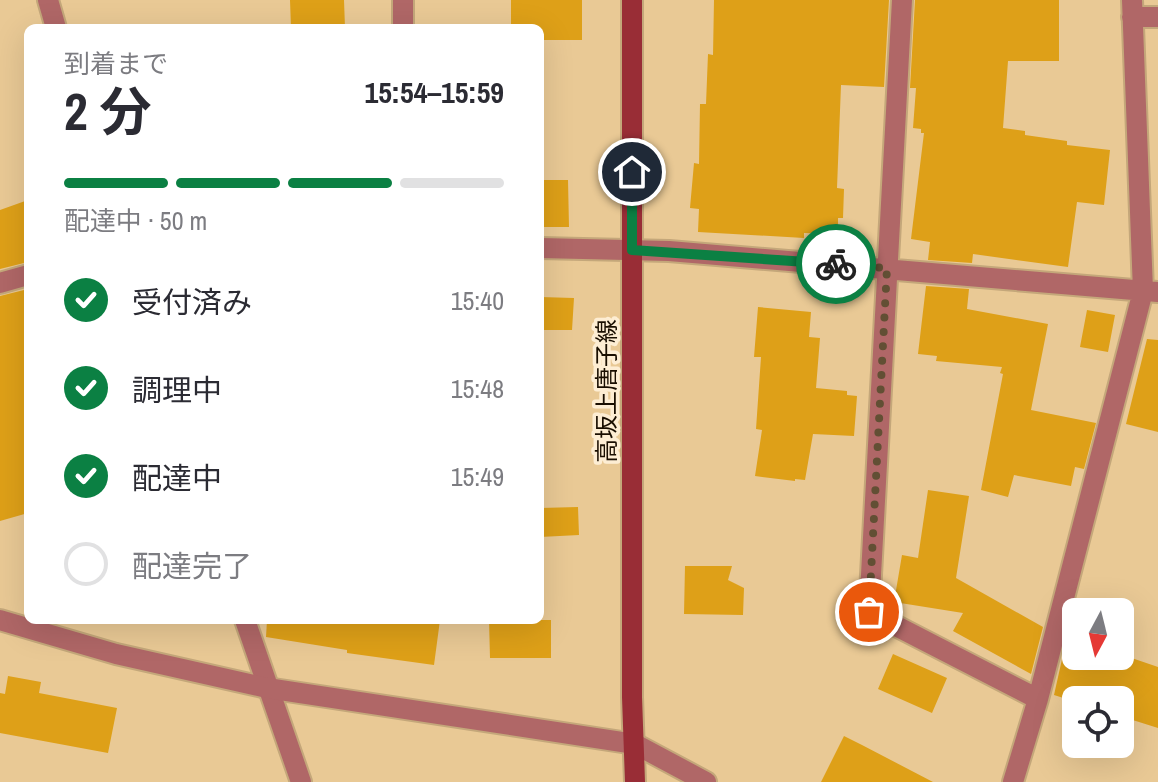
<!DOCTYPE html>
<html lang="ja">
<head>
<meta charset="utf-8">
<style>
  :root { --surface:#fff; --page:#f7f7f7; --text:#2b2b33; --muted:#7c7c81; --line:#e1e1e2; --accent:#0b8043 }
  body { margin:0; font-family:"Archivo Narrow","Noto Sans JP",sans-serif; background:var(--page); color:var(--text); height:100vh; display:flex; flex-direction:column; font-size:30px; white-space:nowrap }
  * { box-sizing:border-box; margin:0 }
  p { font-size:26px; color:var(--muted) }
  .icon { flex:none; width:44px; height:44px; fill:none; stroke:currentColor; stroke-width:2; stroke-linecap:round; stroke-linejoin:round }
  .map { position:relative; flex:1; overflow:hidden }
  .side { position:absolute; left:24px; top:24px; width:520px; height:600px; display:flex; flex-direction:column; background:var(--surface); border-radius:12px; box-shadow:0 8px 32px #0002 }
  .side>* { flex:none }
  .needle { width:52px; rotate:187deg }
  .fabs { position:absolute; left:1062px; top:598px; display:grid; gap:16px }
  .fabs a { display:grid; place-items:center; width:72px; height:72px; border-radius:12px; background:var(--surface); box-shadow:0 8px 32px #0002; font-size:40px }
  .pin { position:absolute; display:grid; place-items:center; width:68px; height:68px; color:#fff; margin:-34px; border:4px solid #fff; border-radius:50%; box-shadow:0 2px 8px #0007 }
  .courier { position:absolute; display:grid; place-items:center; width:80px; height:80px; margin:-40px; border:6px solid #0b8043; border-radius:50%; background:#fff; color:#222; box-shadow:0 2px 10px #0007 }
  .head em { font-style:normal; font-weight:700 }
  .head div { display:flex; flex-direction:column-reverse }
  .head { display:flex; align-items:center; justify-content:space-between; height:136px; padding:0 40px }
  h1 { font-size:52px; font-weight:700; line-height:60px }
  .bar { display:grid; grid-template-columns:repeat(4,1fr); gap:12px 8px; align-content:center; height:96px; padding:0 40px }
  .bar i { height:10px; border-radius:6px; background:var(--line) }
  .bar .current { background:var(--accent) }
  .bar p { grid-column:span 4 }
  ol { padding:0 40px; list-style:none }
  li { display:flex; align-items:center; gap:24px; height:88px }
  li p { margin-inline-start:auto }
  li .icon { padding:8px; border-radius:50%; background:var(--accent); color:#fff; stroke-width:4 }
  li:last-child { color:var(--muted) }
  li i { width:44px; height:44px; border:4px solid var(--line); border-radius:50% }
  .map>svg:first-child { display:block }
  .building { fill:#dea018 }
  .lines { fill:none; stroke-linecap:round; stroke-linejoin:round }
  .minor-casing { stroke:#c4a77a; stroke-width:24 }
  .tertiary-casing { stroke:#c4a77a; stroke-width:24 }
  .secondary-casing { stroke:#c4a77a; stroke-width:24 }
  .minor { stroke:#b06767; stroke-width:20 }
  .tertiary { stroke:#b06767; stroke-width:20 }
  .secondary { stroke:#992d36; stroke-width:20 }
  .done { stroke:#624f34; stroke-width:8; stroke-dasharray:0 14.4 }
  .route { stroke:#0b8043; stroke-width:10 }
  .labels { text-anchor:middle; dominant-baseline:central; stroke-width:7; stroke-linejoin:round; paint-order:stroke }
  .street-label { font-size:24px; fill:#190e00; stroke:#fdedd3 }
</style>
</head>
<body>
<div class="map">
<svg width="1158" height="782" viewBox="0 0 1158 782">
  <rect width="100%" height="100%" fill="#e9c995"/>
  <path class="building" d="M290 0H344L345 28H291Z
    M511 0H582V40H540V28H511Z
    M714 0H889L884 87 841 85 837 188 844 189 843 218H838V234L804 233V238L698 232 699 209 690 208 694 163 699 164 700 104H706L708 54 713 55Z
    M915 0H1059V61H1008L1003 128 1025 131V135L1067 141V145L1110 150 1104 205 1077 202 1068 267 973 254 972 263 928 260 930 242 911 239 924 133H921V129L913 128 916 88H910Z
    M540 180H568L569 227H540Z
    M28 200V262L0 269V210Z
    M926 286 969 289 967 309 1048 324 1031 410 1096 423 1084 469 1075 467 1071 486 1014 475 1008 497 981 490 1003 374 1000 373 1002 367 936 361 937 356 918 354Z
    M28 289V513L0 521V296Z
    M540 297 574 298 572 330H540Z
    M758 307 811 312 809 337 820 338 816 388 847 391V395L857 396 854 436 813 434 805 480 795 479V481L755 476 762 430 756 429 761 357H754Z
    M1087 310 1115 315 1108 352 1080 347Z
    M1147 339 1158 340V432L1126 424Z
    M928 490 969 496 956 578 1043 627 1031 674 953 631 963 613 894 602 902 555 918 558Z
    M578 507 579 535 540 537V508Z
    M685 566H732L728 580 744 588 743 615 684 614Z
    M267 620H440L434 665 347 653V650L266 637Z
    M489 620H551V658H490Z
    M1067 637 1076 640V656L1120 654 1158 667V728L1120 716V700L1076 702 1054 695Z
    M893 654 947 678 932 713 878 689Z
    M8 676 41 682 39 693 117 708 108 753 0 733V693L5 694Z
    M844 736 862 745 933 782H821Z"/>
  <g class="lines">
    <defs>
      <path id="minor" d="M48 0 56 28
        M403 0V28
        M902 0 869 612 1038 699
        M1132 17H1158
        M540 248 669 251 1158 292
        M0 283 28 275
        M245 620 301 782
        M1013 782 1038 699 1143 291 1132 0"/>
      <path id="tertiary" d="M0 620 116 654 267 688 635 744 706 782"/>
      <path id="secondary" d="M632 0V697L635 782"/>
    </defs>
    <use href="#minor" class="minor-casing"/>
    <use href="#tertiary" class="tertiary-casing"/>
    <use href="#secondary" class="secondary-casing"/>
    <use href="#minor" class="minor"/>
    <use href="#tertiary" class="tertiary"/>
    <use href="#secondary" class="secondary"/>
  </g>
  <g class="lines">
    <path class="done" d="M836 264 887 268 869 612"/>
    <path class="route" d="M632 172V250L836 264"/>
  </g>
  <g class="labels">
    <g class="street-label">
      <text transform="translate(606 391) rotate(-90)">高坂上唐子線</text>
    </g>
  </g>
</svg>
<div class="fabs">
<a><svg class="needle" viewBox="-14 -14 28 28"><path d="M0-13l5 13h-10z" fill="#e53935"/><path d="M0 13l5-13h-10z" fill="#7c7c81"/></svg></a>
<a><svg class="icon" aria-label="locate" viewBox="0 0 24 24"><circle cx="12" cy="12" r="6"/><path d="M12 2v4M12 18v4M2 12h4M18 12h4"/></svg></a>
</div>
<div class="pin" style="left:869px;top:612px;background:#ea580c"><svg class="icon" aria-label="bag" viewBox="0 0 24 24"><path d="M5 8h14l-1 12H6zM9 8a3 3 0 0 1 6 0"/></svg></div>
<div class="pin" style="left:632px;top:172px;background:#1f2937"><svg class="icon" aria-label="home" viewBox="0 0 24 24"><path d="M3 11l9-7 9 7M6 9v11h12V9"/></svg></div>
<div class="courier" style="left:836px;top:264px"><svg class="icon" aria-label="bike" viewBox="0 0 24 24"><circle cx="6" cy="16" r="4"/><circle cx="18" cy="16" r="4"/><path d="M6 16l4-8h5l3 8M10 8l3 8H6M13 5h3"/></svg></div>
<section class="side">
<div class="head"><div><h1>2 分</h1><p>到着まで</p></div><em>15:54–15:59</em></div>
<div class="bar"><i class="current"></i><i class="current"></i><i class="current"></i><i></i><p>配達中 · 50 m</p></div>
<ol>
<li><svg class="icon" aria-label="check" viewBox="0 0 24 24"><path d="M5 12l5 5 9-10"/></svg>受付済み<p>15:40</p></li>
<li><svg class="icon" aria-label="check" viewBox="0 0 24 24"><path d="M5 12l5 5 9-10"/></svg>調理中<p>15:48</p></li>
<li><svg class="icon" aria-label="check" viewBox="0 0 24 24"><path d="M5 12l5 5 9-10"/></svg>配達中<p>15:49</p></li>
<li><i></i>配達完了</li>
</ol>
</section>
</div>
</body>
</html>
